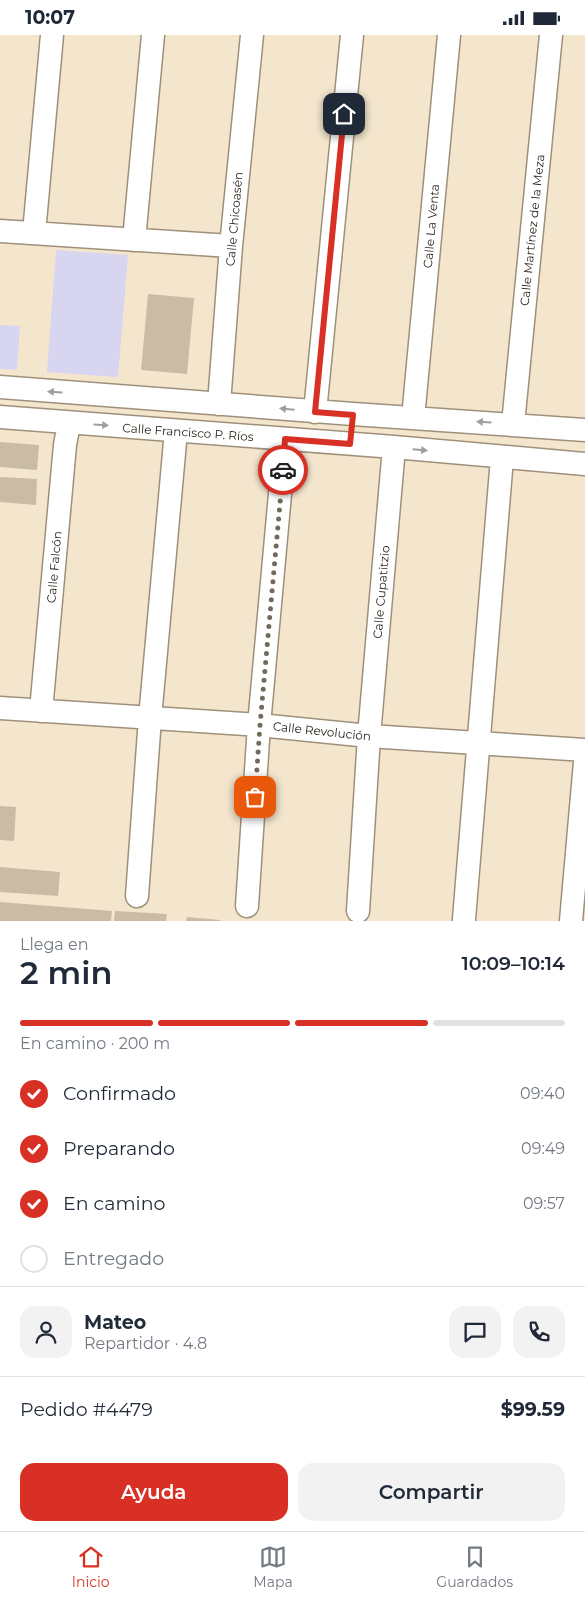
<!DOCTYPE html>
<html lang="es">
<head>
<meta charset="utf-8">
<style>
  :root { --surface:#fff; --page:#f2f2f3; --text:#1f2937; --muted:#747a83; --line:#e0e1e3; --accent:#d93025 }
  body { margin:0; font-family:Montserrat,sans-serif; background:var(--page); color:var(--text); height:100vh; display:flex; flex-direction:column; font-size:19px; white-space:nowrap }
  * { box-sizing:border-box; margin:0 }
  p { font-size:16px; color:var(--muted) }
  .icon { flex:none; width:28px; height:28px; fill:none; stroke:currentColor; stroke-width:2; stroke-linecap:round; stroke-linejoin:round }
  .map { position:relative; height:886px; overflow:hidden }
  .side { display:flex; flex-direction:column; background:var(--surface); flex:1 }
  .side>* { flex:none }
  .pin { position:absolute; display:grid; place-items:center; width:42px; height:42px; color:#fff; margin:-21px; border-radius:10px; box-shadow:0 2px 8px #0006 }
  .courier { position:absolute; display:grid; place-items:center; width:50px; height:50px; margin:-25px; border:4px solid #d93025; border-radius:50%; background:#fff; color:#222; box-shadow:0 1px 6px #0007 }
  .overview em { font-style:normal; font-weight:600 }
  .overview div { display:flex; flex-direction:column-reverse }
  .overview { display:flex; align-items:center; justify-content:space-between; height:85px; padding:0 20px }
  h1 { font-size:32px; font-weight:600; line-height:38px }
  .bar { display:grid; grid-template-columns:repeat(4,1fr); gap:8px 5px; align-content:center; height:60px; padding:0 20px }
  .bar i { height:6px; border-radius:4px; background:var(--line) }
  .bar .current { background:var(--accent) }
  .bar p { grid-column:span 4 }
  .line { display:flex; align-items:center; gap:12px; padding:0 20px; border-top:1px solid var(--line) }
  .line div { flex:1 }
  .round { display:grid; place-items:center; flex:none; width:52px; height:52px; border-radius:15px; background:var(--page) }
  ol { padding:0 20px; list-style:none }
  li { display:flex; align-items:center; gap:15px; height:55px }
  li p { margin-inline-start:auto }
  li .icon { padding:5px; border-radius:50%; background:var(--accent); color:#fff; stroke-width:4 }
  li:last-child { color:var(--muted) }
  li i { width:28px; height:28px; border:2px solid var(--line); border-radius:50% }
  .action { display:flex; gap:10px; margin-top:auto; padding:10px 20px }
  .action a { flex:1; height:58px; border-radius:15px; background:var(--accent); color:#fff; font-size:20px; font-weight:600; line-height:58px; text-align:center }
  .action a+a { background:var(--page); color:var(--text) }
  .status { display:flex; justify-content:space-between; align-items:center; height:35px; padding:0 25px; background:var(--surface); direction:ltr }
  .status svg { height:14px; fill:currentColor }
  .tabs { display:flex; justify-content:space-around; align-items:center; height:70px; border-top:1px solid var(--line); background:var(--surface); font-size:14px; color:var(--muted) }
  .tabs a { display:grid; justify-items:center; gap:2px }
  .tabs .current { color:var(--accent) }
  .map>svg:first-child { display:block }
  .green { fill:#d7d5f0 }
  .building { fill:#cabca4 }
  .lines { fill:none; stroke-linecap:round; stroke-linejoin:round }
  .minor-casing { stroke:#9e907a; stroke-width:25 }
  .minor { stroke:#fff; stroke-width:22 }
  .oneway { fill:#a09e9a }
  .done { stroke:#736a5b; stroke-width:5; stroke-dasharray:0 9 }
  .route { stroke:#d93025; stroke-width:6 }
  .labels { text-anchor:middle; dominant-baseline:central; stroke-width:4.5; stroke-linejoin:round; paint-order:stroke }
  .street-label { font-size:12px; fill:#2d271e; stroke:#fff }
</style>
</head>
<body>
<div class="status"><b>10:07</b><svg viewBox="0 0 49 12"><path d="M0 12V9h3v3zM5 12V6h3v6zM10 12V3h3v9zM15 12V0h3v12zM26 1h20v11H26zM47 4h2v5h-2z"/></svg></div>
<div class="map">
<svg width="585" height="886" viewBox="0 0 585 886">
  <rect width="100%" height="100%" fill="#f4e5cd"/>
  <path class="green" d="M56 215 128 220 118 342 47 337Z
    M0 290 20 291 17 335 0 334Z"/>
  <path class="building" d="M148 259 194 263 187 339 141 335Z
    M0 407 39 410 37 435 0 432Z
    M0 442 37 444 36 470 0 467Z
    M0 771 16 772 14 806 0 805Z
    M0 832 60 837 58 861 0 857Z
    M0 867 112 876 111 886H0Z
    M115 876 167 879 166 886H114Z
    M187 882 220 885V886H186Z"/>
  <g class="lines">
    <defs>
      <path id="minor" d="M0 196 231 211
        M34 198 52 0
        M134 205 153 0
        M0 352 353 379 585 395
        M219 369 231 211 252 0
        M315 377 352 0
        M0 382 394 412 585 429
        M413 383 449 0
        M513 389 551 0
        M0 673 259 690 369 701 585 715
        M41 676 65 410 69 388
        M137 861 150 683 176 396
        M247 871 259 690 285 404
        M358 876 369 701 394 412
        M464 884 502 423
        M571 886 585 727"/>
    </defs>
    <use href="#minor" class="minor-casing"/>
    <use href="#minor" class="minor"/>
  </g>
  <defs><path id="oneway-solid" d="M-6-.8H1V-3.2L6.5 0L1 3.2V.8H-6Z" transform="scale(1.25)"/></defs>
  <g class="oneway">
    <use href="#oneway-solid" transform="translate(55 357) rotate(-176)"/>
    <use href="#oneway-solid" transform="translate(287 374) rotate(-175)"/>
    <use href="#oneway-solid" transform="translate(484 387) rotate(-176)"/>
    <use href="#oneway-solid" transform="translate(101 390) rotate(4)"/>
    <use href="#oneway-solid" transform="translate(420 415) rotate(5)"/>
  </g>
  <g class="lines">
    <path class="done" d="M255 762 260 690 283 435"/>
    <path class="route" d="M283 435 285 404 350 409 353 380 315 377 344 79"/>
  </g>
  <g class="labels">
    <g class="street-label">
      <text transform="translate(234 184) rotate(-85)">Calle Chicoasén</text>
      <text transform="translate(431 191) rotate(-85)">Calle La Venta</text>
      <text transform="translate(532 195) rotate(-84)">Calle Martínez de la Meza</text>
      <text transform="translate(188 397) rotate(4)">Calle Francisco P. Ríos</text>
      <text transform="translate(54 532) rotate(-85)">Calle Falcón</text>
      <text transform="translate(381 557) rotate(-85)">Calle Cupatitzio</text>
      <text transform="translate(322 696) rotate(6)">Calle Revolución</text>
    </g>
  </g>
</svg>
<div class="pin" style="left:255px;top:762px;background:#ea580c"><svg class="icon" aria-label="bag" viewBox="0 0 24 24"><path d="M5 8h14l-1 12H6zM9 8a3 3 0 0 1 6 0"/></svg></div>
<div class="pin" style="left:344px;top:79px;background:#1f2937"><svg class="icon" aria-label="home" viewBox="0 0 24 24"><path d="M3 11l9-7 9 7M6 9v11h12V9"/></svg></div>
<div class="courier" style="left:283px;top:435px"><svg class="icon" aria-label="car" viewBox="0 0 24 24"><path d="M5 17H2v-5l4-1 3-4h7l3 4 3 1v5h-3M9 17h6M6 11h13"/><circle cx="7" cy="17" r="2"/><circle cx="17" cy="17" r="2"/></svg></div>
</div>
<section class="side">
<div class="overview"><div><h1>2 min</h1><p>Llega en</p></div><em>10:09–10:14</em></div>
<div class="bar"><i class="current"></i><i class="current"></i><i class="current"></i><i></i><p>En camino · 200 m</p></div>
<ol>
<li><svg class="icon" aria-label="check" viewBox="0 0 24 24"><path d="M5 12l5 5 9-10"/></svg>Confirmado<p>09:40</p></li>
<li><svg class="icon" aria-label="check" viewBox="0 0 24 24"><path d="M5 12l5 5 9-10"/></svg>Preparando<p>09:49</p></li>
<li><svg class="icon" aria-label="check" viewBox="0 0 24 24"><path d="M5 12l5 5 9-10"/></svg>En camino<p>09:57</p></li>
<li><i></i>Entregado</li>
</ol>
<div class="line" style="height:90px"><a class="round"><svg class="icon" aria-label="person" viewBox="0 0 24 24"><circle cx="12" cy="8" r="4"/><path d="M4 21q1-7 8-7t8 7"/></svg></a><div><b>Mateo</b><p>Repartidor · 4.8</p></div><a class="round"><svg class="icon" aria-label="chat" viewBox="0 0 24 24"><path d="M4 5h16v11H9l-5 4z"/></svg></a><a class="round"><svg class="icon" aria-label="phone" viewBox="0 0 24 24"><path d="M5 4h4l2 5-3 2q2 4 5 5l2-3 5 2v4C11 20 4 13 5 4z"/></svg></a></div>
<div class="line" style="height:65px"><div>Pedido #4479</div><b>$99.59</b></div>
<div class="action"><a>Ayuda</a><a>Compartir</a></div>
</section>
<nav class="tabs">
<a class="current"><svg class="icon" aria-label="home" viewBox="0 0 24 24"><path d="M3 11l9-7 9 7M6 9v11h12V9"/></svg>Inicio</a>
<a><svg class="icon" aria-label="map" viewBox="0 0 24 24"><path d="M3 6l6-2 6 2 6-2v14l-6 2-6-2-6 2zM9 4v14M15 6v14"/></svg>Mapa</a>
<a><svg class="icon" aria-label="saved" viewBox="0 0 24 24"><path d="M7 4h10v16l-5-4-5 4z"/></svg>Guardados</a>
</nav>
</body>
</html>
